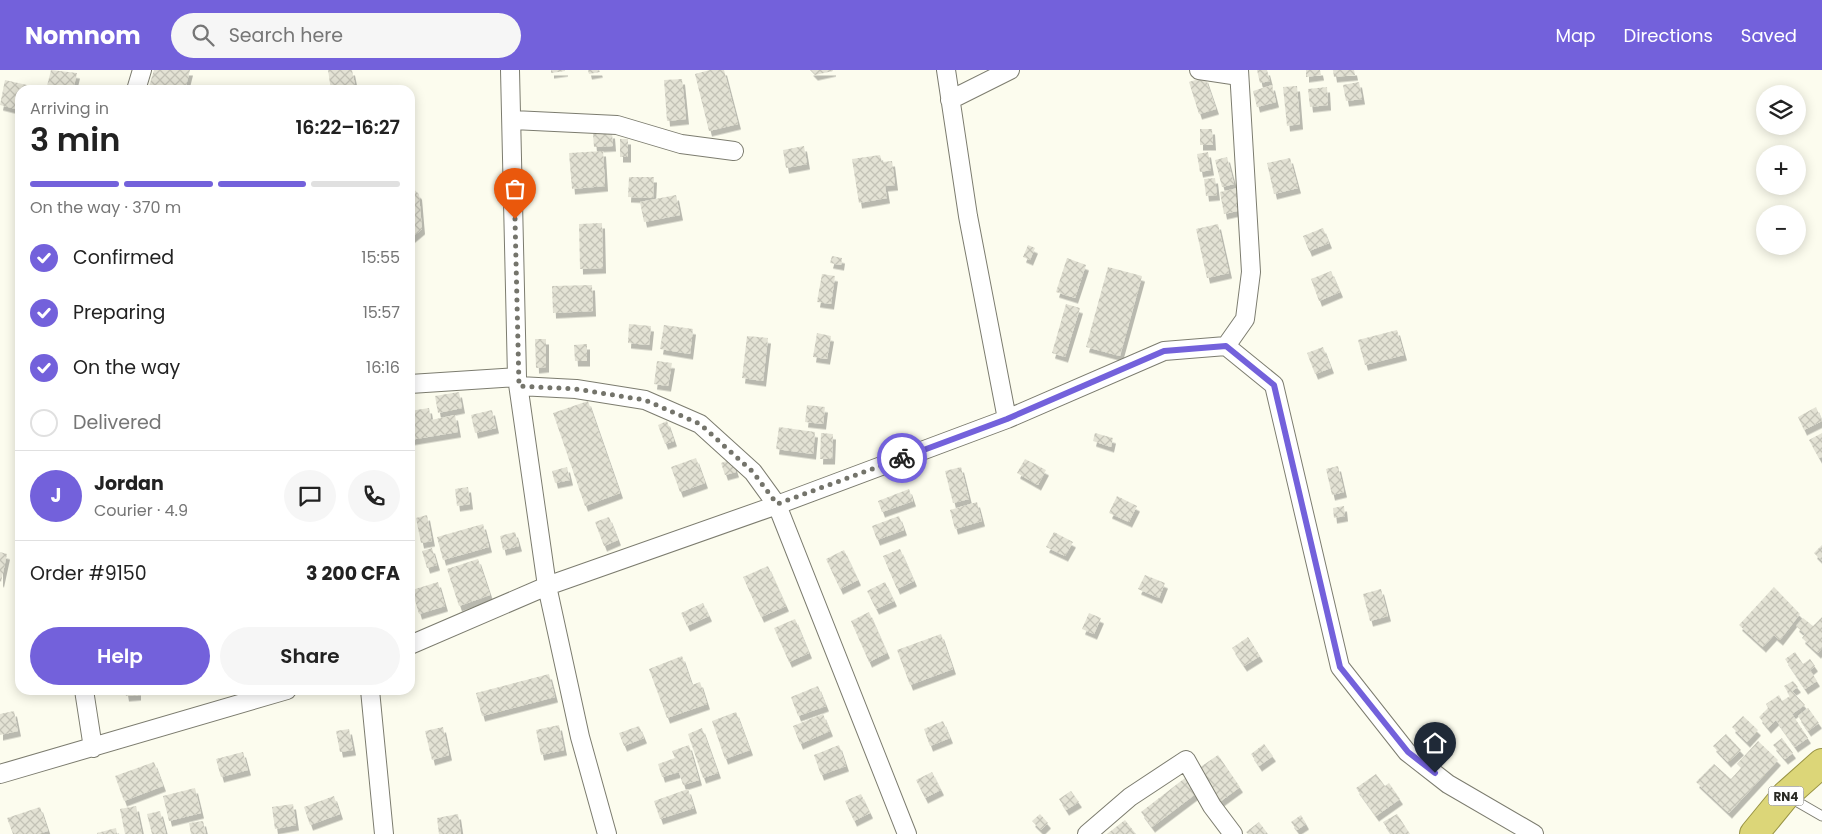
<!DOCTYPE html>
<html lang="en">
<head>
<meta charset="utf-8">
<style>
  :root { --surface:#fff; --page:#f6f6f6; --text:#222; --muted:#767676; --line:#e0e0e0; --accent:#7361db }
  body { margin:0; font-family:Poppins,sans-serif; background:var(--page); color:var(--text); height:100vh; display:flex; flex-direction:column; font-size:19px; white-space:nowrap }
  * { box-sizing:border-box; margin:0 }
  p { font-size:16px; color:var(--muted) }
  .icon { flex:none; width:28px; height:28px; fill:none; stroke:currentColor; stroke-width:2; stroke-linecap:round; stroke-linejoin:round }
  .map { position:relative; flex:1; overflow:hidden }
  .sheet { position:absolute; left:15px; top:15px; width:400px; height:610px; display:flex; flex-direction:column; background:var(--surface); border-radius:15px; box-shadow:0 2px 12px #0003 }
  .sheet>* { flex:none }
  .controls { position:absolute; left:1756px; top:15px; display:grid; gap:10px }
  .controls a { display:grid; place-items:center; width:50px; height:50px; border-radius:50%; background:var(--surface); box-shadow:0 2px 12px #0003; font-size:25px }
  .pin { position:absolute; display:grid; place-items:center; width:42px; height:42px; color:#fff; margin:-51px -21px; border-radius:50% 50% 50% 0; rotate:-45deg; box-shadow:0 0 5px #0007 }
  .pin .icon { rotate:45deg }
  .courier { position:absolute; display:grid; place-items:center; width:50px; height:50px; margin:-25px; border:4px solid #7361db; border-radius:50%; background:#fff; color:#222; box-shadow:0 1px 6px #0007 }
  .summary em { font-style:normal; font-weight:600 }
  .summary div { display:flex; flex-direction:column-reverse }
  .summary { display:flex; align-items:center; justify-content:space-between; height:85px; padding:0 15px }
  h1 { font-size:32px; font-weight:600; line-height:38px }
  .bar { display:grid; grid-template-columns:repeat(4,1fr); gap:8px 5px; align-content:center; height:60px; padding:0 15px }
  .bar i { height:6px; border-radius:4px; background:var(--line) }
  .bar .active { background:var(--accent) }
  .bar p { grid-column:span 4 }
  .line { display:flex; align-items:center; gap:12px; padding:0 15px; border-top:1px solid var(--line) }
  .line div { flex:1 }
  .round { display:grid; place-items:center; flex:none; width:52px; height:52px; border-radius:26px; background:var(--page) }
  ol { padding:0 15px; list-style:none }
  li { display:flex; align-items:center; gap:15px; height:55px }
  li p { margin-inline-start:auto }
  li .icon { padding:5px; border-radius:50%; background:var(--accent); color:#fff; stroke-width:4 }
  li:last-child { color:var(--muted) }
  li i { width:28px; height:28px; border:2px solid var(--line); border-radius:50% }
  .action { display:flex; gap:10px; margin-top:auto; padding:10px 15px }
  .action a { flex:1; height:58px; border-radius:30px; background:var(--accent); color:#fff; font-size:20px; font-weight:600; line-height:58px; text-align:center }
  .action a+a { background:var(--page); color:var(--text) }
  header { display:flex; align-items:center; gap:30px; box-sizing:border-box; height:70px; padding:0 25px; background:var(--accent); color:#fff }
  header strong { font-size:24px }
  nav { display:flex; gap:28px; margin-inline-start:auto; font-size:18px }
  .search { width:350px; height:45px; background:var(--page); display:flex; align-items:center; gap:12px; box-sizing:border-box; padding:0 18px; border-radius:28px; color:var(--muted); font-size:19px }
  .map>svg:first-child { display:block }
  .building { fill:url(#building-cross-hatch); filter:url(#shadow) }
  .lines { fill:none; stroke-linecap:round; stroke-linejoin:round }
  .service-casing { stroke:#7c7c6f; stroke-width:11 }
  .minor-casing { stroke:#7c7c6f; stroke-width:20 }
  .trunk-casing { stroke:#989344; stroke-width:30 }
  .service { stroke:#fff; stroke-width:9 }
  .minor { stroke:#fff; stroke-width:18 }
  .trunk { stroke:#dcd678; stroke-width:28 }
  .done { stroke:#74746b; stroke-width:5; stroke-dasharray:0 9 }
  .route { stroke:#7361db; stroke-width:6 }
  .labels { text-anchor:middle; dominant-baseline:central; stroke-width:4.5; stroke-linejoin:round; paint-order:stroke }
  .shield { fill:#fff; stroke:#6a6a66; stroke-width:1 }
  .shield-label { font-size:12px; font-weight:bold; fill:#2a2a24 }
</style>
</head>
<body>
<header>
<strong>Nomnom</strong>
<div class="search"><svg class="icon" aria-label="search" viewBox="0 0 24 24"><circle cx="10" cy="10" r="6"/><path d="M15 15l6 6"/></svg>Search here</div>
<nav><a>Map</a><a>Directions</a><a>Saved</a></nav>
</header>
<div class="map">
<svg width="1822" height="764" viewBox="0 0 1822 764">
  <defs>
    <pattern id="building-cross-hatch" width="8" height="8" patternUnits="userSpaceOnUse" patternTransform="scale(1.25)"><rect width="8" height="8" fill="#e3e2d4"/><path d="M0 0l8 8M0 8l8-8" fill="none" stroke="#c3c2b6"/></pattern>
    <filter id="shadow"><feDropShadow dx="3" dy="5.5" stdDeviation="0" flood-color="#0004"/></filter>
  </defs>
  <rect width="100%" height="100%" fill="#fcfcee"/>
  <path class="building" d="M51 0 77 3 73 20H46Z
    M154 0H190L185 20H148Z
    M328 0H352L356 20H331Z
    M551 0H565V1L551 3Z
    M588 0H599L600 2 589 4Z
    M710 0H724L738 54 709 61 695 4Z
    M810 0H833V1L815 5Z
    M1257 0H1267L1270 11 1260 13Z
    M1306 0H1320L1321 5 1306 7Z
    M1333 0H1354L1355 5 1334 7Z
    M1205 7 1216 39 1199 44 1189 12Z
    M682 9 686 49 667 51 664 10Z
    M5 10 27 15 26 20H20V40L0 35Z
    M1359 12 1362 29 1346 31 1343 15Z
    M1272 15 1276 32 1257 37 1253 21Z
    M1297 16 1300 54 1287 56 1283 17Z
    M1327 17 1328 35 1310 37 1308 19Z
    M1200 59H1212L1213 75H1200Z
    M612 63 613 76 594 77 593 64Z
    M620 69H628V87H620Z
    M804 76 807 94 786 98 783 80Z
    M603 81 605 116 572 119 569 83Z
    M1208 82 1211 100 1200 102 1197 84Z
    M880 85 882 92 892 91 895 115 885 116 887 128 859 133 852 89Z
    M1227 87 1234 114 1222 117 1215 90Z
    M1290 88 1298 118 1274 124 1267 93Z
    M629 107H654L653 128 628 127Z
    M1215 108 1217 125 1206 126 1204 109Z
    M410 116 419 124 422 159 410 169Z
    M1238 118 1242 140 1224 144 1220 122Z
    M676 125 680 145 644 152 640 132Z
    M602 153 603 198 580 199 579 154Z
    M1218 154 1229 203 1207 208 1196 159Z
    M1323 158 1329 173 1309 181 1303 166Z
    M1028 175 1035 178 1030 190 1023 187Z
    M832 186 842 188 841 195 830 193Z
    M1067 188 1086 195 1075 228 1056 222Z
    M1108 197 1142 206 1120 286 1086 277Z
    M1331 201 1340 222 1319 231 1311 209Z
    M822 204 835 206 831 234 817 232Z
    M592 215 593 241 553 243 552 216Z
    M1066 234 1080 238 1065 287 1052 283Z
    M629 254 651 256 649 275 628 273Z
    M664 255 693 259 690 284 660 279Z
    M1397 260 1404 285 1365 295 1358 270Z
    M817 263 831 266 827 289 813 287Z
    M747 266 768 268 763 311 742 308Z
    M535 269H546V297L536 298Z
    M587 274V291H575L574 275Z
    M1323 277 1331 298 1315 304 1307 283Z
    M657 291 672 293 668 316 654 314Z
    M459 322 462 338 438 343 435 326Z
    M588 331 620 423 585 436 553 343Z
    M807 335 825 337 823 354 805 352Z
    M1816 337 1822 351 1804 360 1798 347Z
    M429 338 431 350 455 345 458 362 410 370V341Z
    M492 340 496 358 475 363 471 345Z
    M667 351 674 371 665 374 658 355Z
    M779 357 815 362 813 384 776 379Z
    M821 363 833 364 832 389H820Z
    M1095 363 1113 368 1111 377 1093 371Z
    M1822 363V387L1819 388 1809 370Z
    M696 388 705 413 680 422 671 397Z
    M732 389 736 402 725 405 721 393Z
    M1025 389 1046 400 1038 415 1017 403Z
    M1338 396 1344 422 1332 425 1326 399Z
    M567 397 570 410 555 413 552 401Z
    M961 397 969 429 953 433 945 401Z
    M468 417 470 434 457 436 455 419Z
    M909 419 913 431 882 442 878 431Z
    M1117 426 1137 436 1129 452 1109 443Z
    M977 432 982 451 955 459 950 440Z
    M1344 436 1345 446 1334 448 1333 438Z
    M427 445 432 471 421 473 416 448Z
    M899 446 904 460 877 470 872 456Z
    M609 447 618 470 604 476 595 452Z
    M483 454 489 477 443 490 437 467Z
    M515 462 519 476 503 480 500 466Z
    M1054 462 1073 472 1065 486 1046 477Z
    M1822 475V491L1814 483Z
    M432 478 437 495 427 498 422 481Z
    M900 479 914 511 897 519 883 486Z
    M844 480 858 510 840 519 826 489Z
    M0 482 7 484 1 512 0 511Z
    M478 489 490 525 459 536 447 499Z
    M768 496 786 536 761 547 743 507Z
    M1145 505 1165 513 1159 528 1138 519Z
    M438 512 445 536 419 544 412 520Z
    M885 512 894 531 876 539 867 521Z
    M1774 517 1800 544 1780 570 1774 565 1763 577 1739 555Z
    M1381 519 1388 546 1370 551 1363 524Z
    M703 533 709 546 687 556 681 543Z
    M869 542 887 583 869 592 851 551Z
    M1089 543 1101 548 1094 564 1082 559Z
    M1822 547V578L1818 583 1802 568 1805 564 1796 556 1803 548 1813 556Z
    M795 549 809 583 789 592 774 558Z
    M941 564 953 599 910 615 897 580Z
    M1248 567 1260 586 1244 596 1232 578Z
    M1795 582 1803 594 1810 589 1815 596 1810 600 1817 611 1805 619 1785 589Z
    M682 586 692 615 700 612 707 634 667 648 649 599Z
    M549 604 555 627 482 646 476 623Z
    M1793 611 1798 617 1792 621 1805 635 1792 644 1808 668 1795 677 1776 650 1768 658 1759 647 1768 638 1766 634 1779 625 1782 631 1790 626 1784 616Z
    M818 616 826 636 798 646 791 627Z
    M125 620H138V625L126 626Z
    M1808 638 1819 653 1808 661 1798 646Z
    M14 641 18 661 0 665V644Z
    M736 642 750 680 725 689 712 651Z
    M823 644 830 661 800 674 793 656Z
    M1743 646 1758 660 1747 672 1732 657Z
    M943 651 950 668 930 676 924 659Z
    M559 655 564 680 541 685 536 660Z
    M639 656 644 668 624 676 619 663Z
    M443 657 449 685 432 690 425 661Z
    M702 658 718 703 703 708 688 664Z
    M349 659 353 680 340 682 336 661Z
    M1726 664 1741 680 1728 692 1713 676Z
    M1782 668 1793 683 1785 689 1773 675Z
    M1758 671 1778 690 1729 743 1696 712 1714 694 1731 709 1741 698 1737 694Z
    M1264 674 1273 686 1259 696 1251 684Z
    M689 675 699 710 683 715 679 702 662 707 658 694 675 688 672 681Z
    M839 675 846 696 821 705 814 685Z
    M243 682 248 700 221 707 216 689Z
    M1218 685 1240 717 1221 731 1199 698Z
    M154 692 163 716 124 731 115 706Z
    M932 702 941 720 925 728 916 710Z
    M1376 704 1385 716 1389 713 1400 729 1376 746 1356 718Z
    M1185 708 1197 723 1152 757 1141 742Z
    M195 718 201 743 169 751 163 726Z
    M688 719 694 738 660 749 654 731Z
    M1071 721 1079 732 1066 740 1059 729Z
    M861 724 870 743 854 751 845 731Z
    M334 726 340 744 310 755 304 737Z
    M293 734 296 755 275 759 272 737Z
    M136 736 142 764H125L120 739Z
    M40 737 48 761 38 764H13L7 748Z
    M160 741 166 764H152L147 744Z
    M458 744 461 764H439L437 748Z
    M1040 744 1048 753 1041 760 1032 751Z
    M1397 744 1410 764H1391L1383 752Z
    M1301 745 1306 754 1297 760 1291 752Z
    M1125 750 1136 764H1107Z
    M203 751 206 764H191L189 753Z
    M1259 752 1268 764H1248L1246 762Z
    M116 758 117 764H97V763Z"/>
  <g class="lines">
    <defs>
      <path id="service" d="M1789 727 1822 746"/>
      <path id="minor" d="M510 0 517 307 547 516 777 435 907 764
        M946 0 968 146 1007 349
        M1199 0 1239 6
        M136 20 142 0
        M950 30 1010 0
        M513 50 617 55 681 74 734 81
        M1226 276 1245 249 1251 202 1239 0
        M410 314 517 307
        M519 316 576 319 645 330 700 354 753 402 777 435 1007 349 1164 281 1226 276 1274 315 1340 597 1407 682 1448 714 1534 764
        M410 575 547 516 580 667 607 764
        M84 620 93 678
        M370 620 384 764
        M0 704 287 620
        M1087 764 1130 727 1186 690 1212 736 1233 764"/>
      <path id="trunk" d="M1754 764 1786 725 1822 693"/>
    </defs>
    <use href="#service" class="service-casing"/>
    <use href="#minor" class="minor-casing"/>
    <use href="#trunk" class="trunk-casing"/>
    <use href="#service" class="service"/>
    <use href="#minor" class="minor"/>
    <use href="#trunk" class="trunk"/>
  </g>
  <g class="lines">
    <path class="done" d="M515 149 519 316 576 319 645 330 700 354 753 402 777 434 902 388"/>
    <path class="route" d="M902 388 1007 349 1164 281 1226 276 1274 315 1340 597 1408 682 1435 703"/>
  </g>
  <g class="labels">
    <rect class="shield" x="1768.5" y="716.5" width="35" height="19" rx="4"/>
    <g class="shield-label">
      <text x="1786" y="726">RN4</text>
    </g>
  </g>
</svg>
<div class="controls">
<a><svg class="icon" aria-label="layers" viewBox="0 0 24 24"><path d="M12 4l9 5-9 5-9-5zM3 14l9 5 9-5"/></svg></a>
<a>+</a>
<a>−</a>
</div>
<div class="pin" style="left:515px;top:149px;background:#ea580c"><svg class="icon" aria-label="bag" viewBox="0 0 24 24"><path d="M5 8h14l-1 12H6zM9 8a3 3 0 0 1 6 0"/></svg></div>
<div class="pin" style="left:1435px;top:703px;background:#1f2937"><svg class="icon" aria-label="home" viewBox="0 0 24 24"><path d="M3 11l9-7 9 7M6 9v11h12V9"/></svg></div>
<div class="courier" style="left:902px;top:388px"><svg class="icon" aria-label="bike" viewBox="0 0 24 24"><circle cx="6" cy="16" r="4"/><circle cx="18" cy="16" r="4"/><path d="M6 16l4-8h5l3 8M10 8l3 8H6M13 5h3"/></svg></div>
<section class="sheet">
<div class="summary"><div><h1>3 min</h1><p>Arriving in</p></div><em>16:22–16:27</em></div>
<div class="bar"><i class="active"></i><i class="active"></i><i class="active"></i><i></i><p>On the way · 370 m</p></div>
<ol>
<li><svg class="icon" aria-label="check" viewBox="0 0 24 24"><path d="M5 12l5 5 9-10"/></svg>Confirmed<p>15:55</p></li>
<li><svg class="icon" aria-label="check" viewBox="0 0 24 24"><path d="M5 12l5 5 9-10"/></svg>Preparing<p>15:57</p></li>
<li><svg class="icon" aria-label="check" viewBox="0 0 24 24"><path d="M5 12l5 5 9-10"/></svg>On the way<p>16:16</p></li>
<li><i></i>Delivered</li>
</ol>
<div class="line" style="height:90px"><b class="round" style="background:var(--accent);color:#fff">J</b><div><b>Jordan</b><p>Courier · 4.9</p></div><a class="round"><svg class="icon" aria-label="chat" viewBox="0 0 24 24"><path d="M4 5h16v11H9l-5 4z"/></svg></a><a class="round"><svg class="icon" aria-label="phone" viewBox="0 0 24 24"><path d="M5 4h4l2 5-3 2q2 4 5 5l2-3 5 2v4C11 20 4 13 5 4z"/></svg></a></div>
<div class="line" style="height:65px"><div>Order #9150</div><b>3 200 CFA</b></div>
<div class="action"><a>Help</a><a>Share</a></div>
</section>
</div>
</body>
</html>
